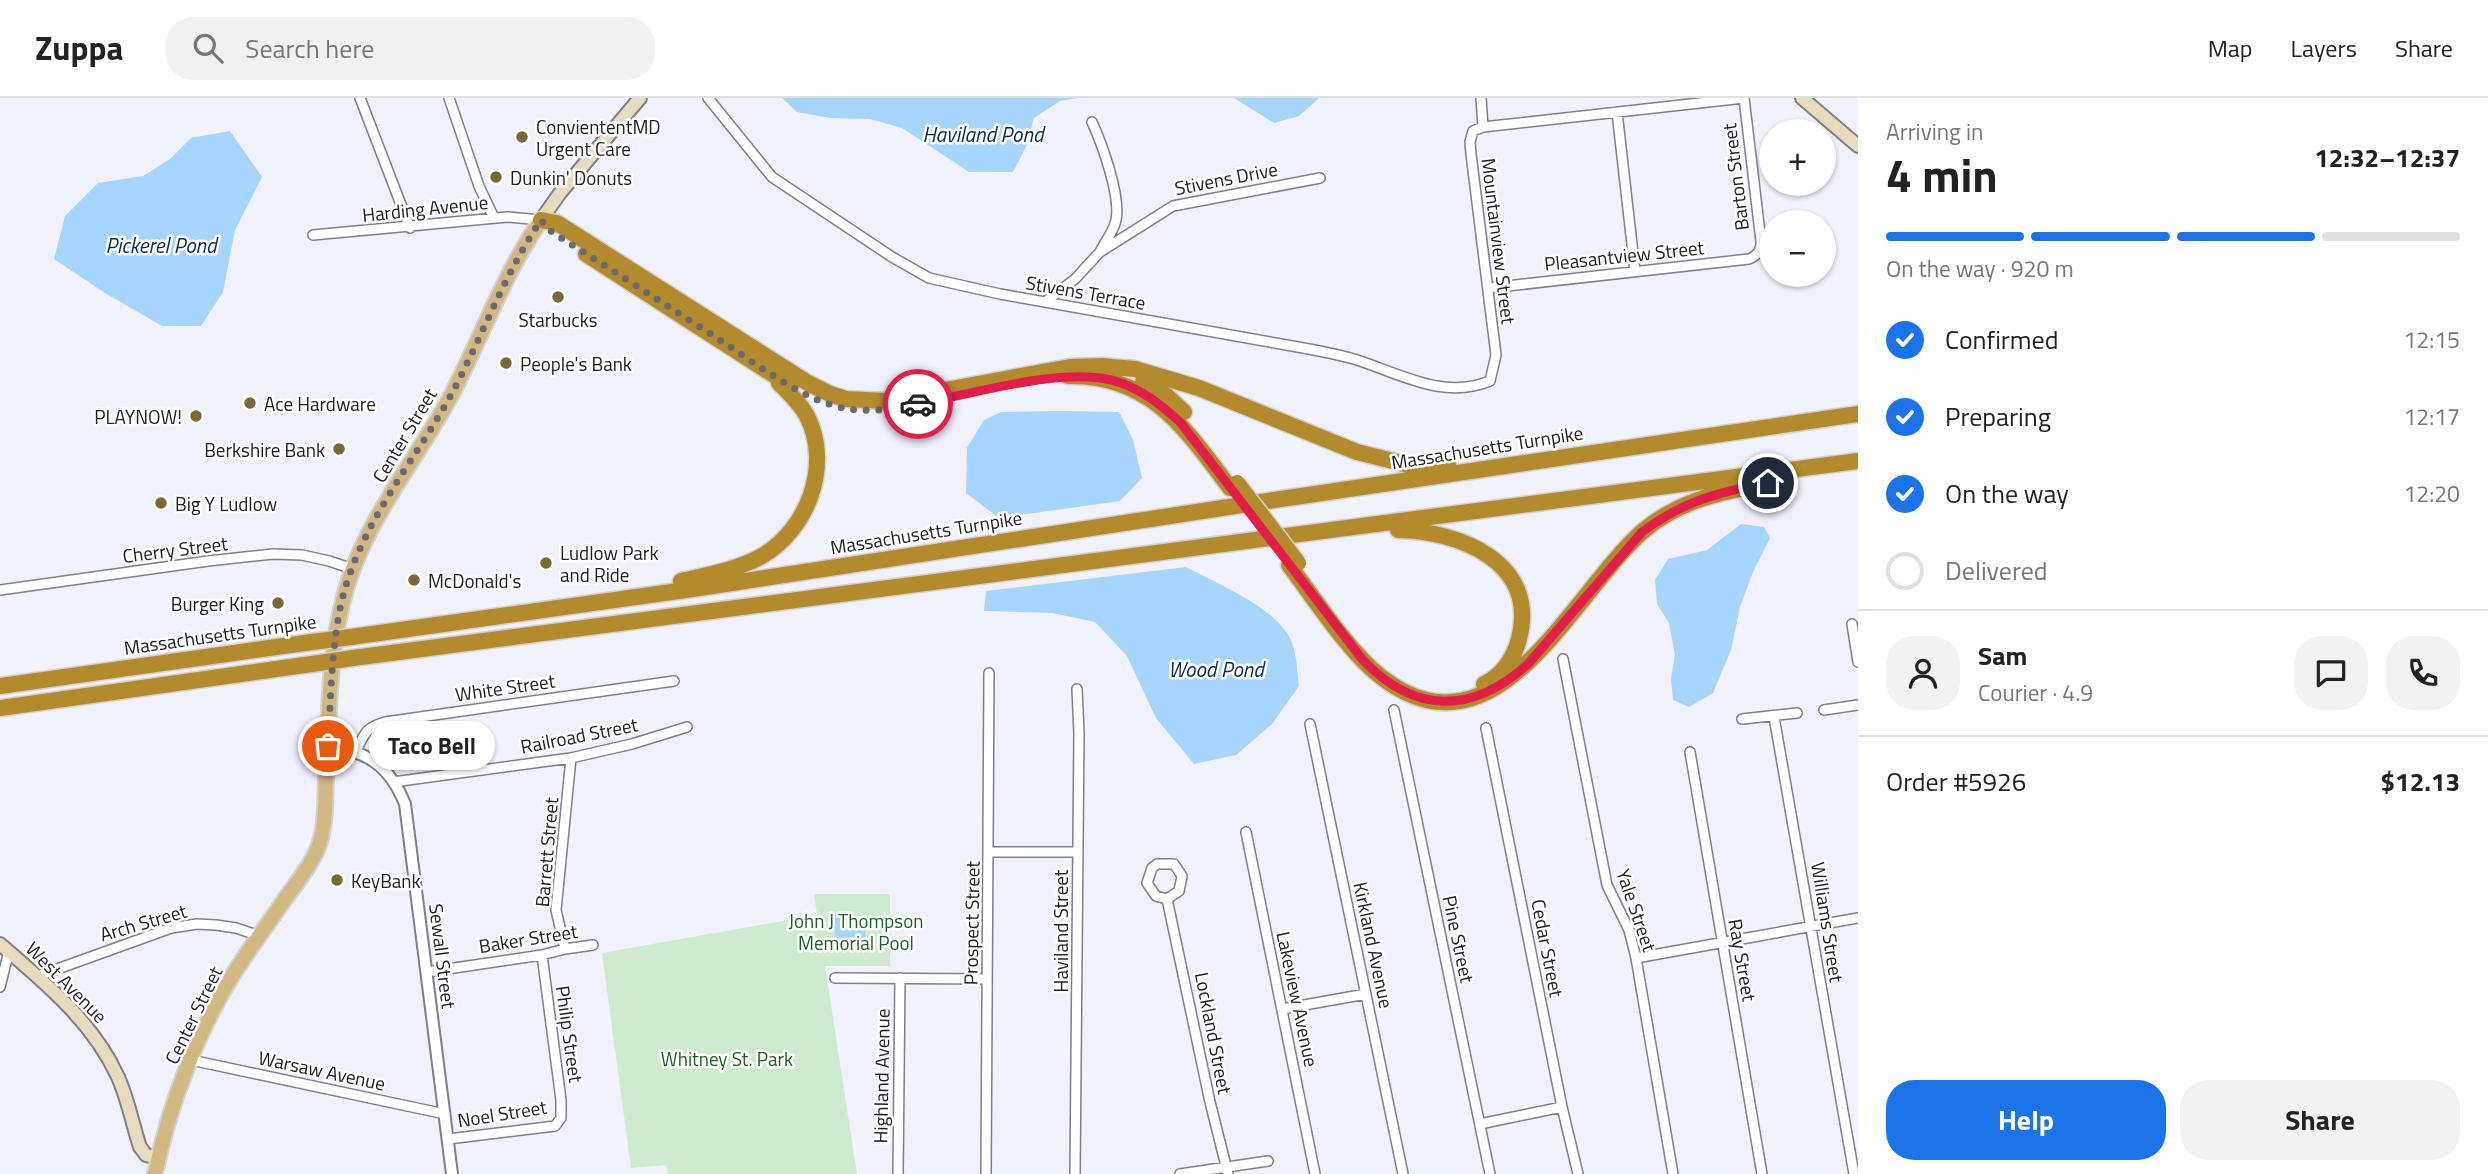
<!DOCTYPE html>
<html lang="en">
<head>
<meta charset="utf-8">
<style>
  :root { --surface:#fff; --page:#f2f2f2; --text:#222; --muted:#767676; --line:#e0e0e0; --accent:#1a73e8 }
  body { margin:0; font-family:"Titillium Web",sans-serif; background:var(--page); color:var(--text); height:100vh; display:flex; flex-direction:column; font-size:26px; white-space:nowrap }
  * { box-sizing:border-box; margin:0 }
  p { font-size:23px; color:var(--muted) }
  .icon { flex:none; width:38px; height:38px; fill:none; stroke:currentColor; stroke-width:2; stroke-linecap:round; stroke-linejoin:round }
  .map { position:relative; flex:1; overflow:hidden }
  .details { display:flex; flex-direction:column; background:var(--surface); width:630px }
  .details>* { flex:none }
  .fabs { position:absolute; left:1759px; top:21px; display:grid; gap:14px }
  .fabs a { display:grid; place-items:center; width:77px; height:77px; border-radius:50%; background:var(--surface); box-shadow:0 2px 5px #0004; font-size:35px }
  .pin { position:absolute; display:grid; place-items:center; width:60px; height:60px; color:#fff; margin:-30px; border:4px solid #fff; border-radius:50%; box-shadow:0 2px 7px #0007 }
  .courier { position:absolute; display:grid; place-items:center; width:70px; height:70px; margin:-35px; border:5px solid #e11d48; border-radius:50%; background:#fff; color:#222; box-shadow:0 2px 9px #0007 }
  .bubble { position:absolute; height:49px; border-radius:24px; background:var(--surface); box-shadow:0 2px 5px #0004; font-size:23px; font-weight:700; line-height:49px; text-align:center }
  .head em { font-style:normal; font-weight:700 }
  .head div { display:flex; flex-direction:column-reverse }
  .head { display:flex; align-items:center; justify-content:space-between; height:119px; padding:0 28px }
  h1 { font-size:46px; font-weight:700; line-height:52px }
  .bar { display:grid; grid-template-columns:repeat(4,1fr); gap:10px 7px; align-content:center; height:84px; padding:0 28px }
  .bar i { height:9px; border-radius:5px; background:var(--line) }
  .bar .active { background:var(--accent) }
  .bar p { grid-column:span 4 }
  .line { display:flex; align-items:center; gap:18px; padding:0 28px; border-top:2px solid var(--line) }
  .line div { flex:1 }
  .round { display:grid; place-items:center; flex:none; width:74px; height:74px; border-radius:28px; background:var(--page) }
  ol { padding:0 28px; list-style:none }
  li { display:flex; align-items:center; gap:21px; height:77px }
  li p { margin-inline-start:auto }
  li .icon { padding:7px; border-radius:50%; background:var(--accent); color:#fff; stroke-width:4 }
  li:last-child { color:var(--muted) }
  li i { width:38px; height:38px; border:4px solid var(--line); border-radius:50% }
  .cta { display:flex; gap:14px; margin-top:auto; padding:14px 28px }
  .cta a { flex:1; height:80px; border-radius:28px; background:var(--accent); color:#fff; font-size:28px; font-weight:700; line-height:80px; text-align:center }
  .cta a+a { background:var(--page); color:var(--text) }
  header { display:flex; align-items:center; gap:42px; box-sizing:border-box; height:98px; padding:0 35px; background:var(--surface); border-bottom:2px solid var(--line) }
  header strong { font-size:33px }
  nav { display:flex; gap:38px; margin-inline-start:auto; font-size:24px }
  .search { width:490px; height:63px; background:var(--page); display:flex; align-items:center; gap:18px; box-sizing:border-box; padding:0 24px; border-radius:28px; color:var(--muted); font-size:26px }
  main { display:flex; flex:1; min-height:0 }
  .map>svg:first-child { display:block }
  .green { fill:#ceeacf }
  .water { fill:#a6d5fe }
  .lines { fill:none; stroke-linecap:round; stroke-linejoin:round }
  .minor-casing { stroke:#7f7e89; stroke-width:12 }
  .tertiary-casing { stroke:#7f7e89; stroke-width:14 }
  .secondary-casing { stroke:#7f7e89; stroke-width:16 }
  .primary-casing { stroke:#d2d2d3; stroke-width:18 }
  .motorway-casing { stroke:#d2d2d3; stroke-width:19 }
  .minor { stroke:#fff; stroke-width:9 }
  .tertiary { stroke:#fff; stroke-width:10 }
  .secondary { stroke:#e8dcc0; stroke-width:12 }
  .primary { stroke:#d1b981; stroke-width:14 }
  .motorway { stroke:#b38b2d; stroke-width:16 }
  .motorway-bridge-casing { stroke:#d2d2d3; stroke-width:19; stroke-linecap:butt }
  .motorway-bridge { stroke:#b38b2d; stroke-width:16 }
  .done { stroke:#6a6970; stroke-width:7; stroke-dasharray:0 12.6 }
  .route { stroke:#e11d48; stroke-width:9 }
  .poi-dot { fill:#7a6836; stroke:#fff; stroke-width:2.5 }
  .labels { text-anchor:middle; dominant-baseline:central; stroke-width:5; stroke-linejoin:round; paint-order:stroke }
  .poi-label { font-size:19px; fill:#202024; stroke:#fff; text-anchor:start }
  .street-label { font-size:19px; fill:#202024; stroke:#fff }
  .park-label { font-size:19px; fill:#1f5d27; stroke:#fff }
  .water-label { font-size:21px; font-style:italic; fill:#0a2e49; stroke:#fff }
</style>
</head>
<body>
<header>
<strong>Zuppa</strong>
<div class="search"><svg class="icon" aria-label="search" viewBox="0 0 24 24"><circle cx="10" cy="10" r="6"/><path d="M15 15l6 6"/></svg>Search here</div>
<nav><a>Map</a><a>Layers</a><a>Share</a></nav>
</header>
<main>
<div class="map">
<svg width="1858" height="1076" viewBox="0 0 1858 1076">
  <rect width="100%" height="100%" fill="#f2f1fe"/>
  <path class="green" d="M814 796H890V868H825L857 1076H668L666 1067 631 1070 602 855 817 817Z"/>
  <path class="water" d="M782 0H1079L1060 3 1034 20 1026 49 1013 74H969L902 30 870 21 830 20 797 14Z
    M1234 0H1319L1299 18 1274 25Z
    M230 33 262 79 235 132 223 194 201 228H162L105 195 54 161 65 118 98 85 143 78 170 61 191 40Z
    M1059 313 1119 314 1133 342 1142 380 1120 403 999 420 966 395 967 350 984 322 1001 314Z
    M1741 426 1764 429 1770 440 1753 474 1740 509 1731 552 1713 595 1689 609 1673 602 1671 581 1675 556 1669 525 1657 506 1655 482 1668 461 1707 452Z
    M1186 469C1216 485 1280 511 1292 545 1297 557 1297 575 1299 588L1272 626 1236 657 1194 666 1156 620 1127 558 1095 524 1052 515 984 513 986 493Z
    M835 815 850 816 851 829 858 828 859 819H866L865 839 860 842H835Z"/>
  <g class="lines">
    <defs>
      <path id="minor" d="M360 0 410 130
        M449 0 479 88 494 120
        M708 0 772 79 892 159 929 180 1000 196 1309 251C1325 254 1341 257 1357 262 1401 276 1443 302 1490 283L1496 257 1471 56 1470 44 1473 33 1483 29 1744 0
        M1481 0 1483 29
        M1617 14 1635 173
        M1092 24C1102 46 1121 98 1116 122 1114 132 1106 143 1101 152
        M313 137 507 119 541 122
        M1489 190 1749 161C1758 157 1761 153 1761 143L1744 0
        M1045 204 1075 181 1100 154 1173 108 1320 80
        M0 492 208 463 273 456 302 457 329 463 353 471
        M1852 526 1858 564
        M1563 561 1607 787 1629 832 1636 860 1673 1076
        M1394 612 1490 1076
        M1824 612 1858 607
        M1774 619 1854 1076
        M1742 621 1797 615
        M1310 626 1403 1076
        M1486 630 1562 1009 1578 1076
        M356 653C365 635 365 630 385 624L674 583
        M1690 654 1762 1076
        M393 684 571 660 632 646 687 629
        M1246 734 1315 1076
        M989 754H1077
        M1167 801 1156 798 1147 785 1152 770 1157 766H1174L1182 778 1179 793 1167 801 1210 1004 1228 1076
        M565 851 556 812 571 660
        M1636 860 1858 820
        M427 874 542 857 565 851 593 847
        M38 878 171 830 197 826 216 827 236 830 260 838
        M835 880 987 881
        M0 889 9 853
        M1282 911 1366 896
        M191 962 445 1016
        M1480 1026 1562 1009
        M448 1041 555 1028 561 1020V1002L542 857
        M898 1076 900 880
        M986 1076 989 575
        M1075 1076 1079 635 1077 591
        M1180 1076 1268 1063"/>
      <path id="tertiary" d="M328 648C367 653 390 668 405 706L452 1076"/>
      <path id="secondary" d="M1802 0 1858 48
        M541 122 560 95 640 0
        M0 846C44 884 92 923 117 977 128 1000 132 1025 140 1049L146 1057 158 1060"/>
      <path id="primary" d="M155 1076C169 1008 197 934 234 875 250 850 268 826 285 801 296 786 309 770 317 752 327 729 325 699 326 674 329 620 329 564 341 511 358 430 414 367 452 296 482 238 504 176 541 122"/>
      <path id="motorway" d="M541 122 557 125 808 285 830 296 846 301 886 303 1070 269 1102 268 1135 271 1199 290 1357 354 1409 367H1448
        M586 156 791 288
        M1068 278C1150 276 1186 331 1230 390
        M1143 284 1167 298 1184 314
        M1398 432C1459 433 1539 464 1519 541 1514 560 1502 578 1484 586
        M1289 467C1314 500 1348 553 1380 578 1496 670 1571 497 1642 434 1674 406 1714 395 1754 388
        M681 483C708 477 737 472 762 458 808 431 832 367 807 318 800 305 790 296 779 285
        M351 539 693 491 1281 401 1858 316
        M353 560C855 493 1357 431 1858 363
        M0 588 312 544
        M0 610 312 566"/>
    </defs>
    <use href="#minor" class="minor-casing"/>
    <use href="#tertiary" class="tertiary-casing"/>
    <use href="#secondary" class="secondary-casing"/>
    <use href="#primary" class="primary-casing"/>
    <use href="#motorway" class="motorway-casing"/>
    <use href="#minor" class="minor"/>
    <use href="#tertiary" class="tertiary"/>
    <use href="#secondary" class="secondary"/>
    <use href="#primary" class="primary"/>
    <use href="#motorway" class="motorway"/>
    <defs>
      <path id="motorway-bridge" d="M1237 385 1298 465
        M312 544 351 539
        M312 566 353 560"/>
    </defs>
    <use href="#motorway-bridge" class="motorway-bridge-casing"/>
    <use href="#motorway-bridge" class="motorway-bridge"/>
  </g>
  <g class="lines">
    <path class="done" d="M328 648C331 597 331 544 344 494 364 422 415 362 451 297 482 239 504 177 541 122L552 134C609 170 666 207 723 244 760 268 800 301 844 310 869 315 894 311 918 306"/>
    <path class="route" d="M918 306C974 296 1069 266 1121 285 1144 293 1162 308 1180 324L1362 561C1415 617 1472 616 1528 566L1642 434C1683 403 1719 394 1768 385"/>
  </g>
  <g class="poi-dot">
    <circle cx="522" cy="39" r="7"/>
    <circle cx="496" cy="79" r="7"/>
    <circle cx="558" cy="199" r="7"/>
    <circle cx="506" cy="265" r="7"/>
    <circle cx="250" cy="305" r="7"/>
    <circle cx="196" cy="318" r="7"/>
    <circle cx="339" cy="351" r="7"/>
    <circle cx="161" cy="405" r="7"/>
    <circle cx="546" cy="465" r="7"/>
    <circle cx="414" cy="482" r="7"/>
    <circle cx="278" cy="505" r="7"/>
    <circle cx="337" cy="782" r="7"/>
  </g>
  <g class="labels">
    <g class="poi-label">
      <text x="536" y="28">ConviententMD<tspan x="536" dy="22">Urgent Care</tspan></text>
      <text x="510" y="79">Dunkin' Donuts</text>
      <text x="558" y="221" text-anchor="middle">Starbucks</text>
      <text x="520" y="265">People's Bank</text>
      <text x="264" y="305">Ace Hardware</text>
      <text x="182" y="318" text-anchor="end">PLAYNOW!</text>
      <text x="325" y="351" text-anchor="end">Berkshire Bank</text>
      <text x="175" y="405">Big Y Ludlow</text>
      <text x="560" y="454">Ludlow Park<tspan x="560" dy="22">and Ride</tspan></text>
      <text x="428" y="482">McDonald's</text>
      <text x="264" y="505" text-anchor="end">Burger King</text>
      <text x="351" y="782">KeyBank</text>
    </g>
    <g class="street-label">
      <text transform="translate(1735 79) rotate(-97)">Barton Street</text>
      <text transform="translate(1226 80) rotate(-11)">Stivens Drive</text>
      <text transform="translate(425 110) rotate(-6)">Harding Avenue</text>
      <text transform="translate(1499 143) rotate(83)">Mountainview Street</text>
      <text transform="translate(1624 157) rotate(-6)">Pleasantview Street</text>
      <text transform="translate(1086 194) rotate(10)">Stivens Terrace</text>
      <text transform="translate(404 337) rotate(-59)">Center Street</text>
      <text transform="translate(1487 349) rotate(-9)">Massachusetts Turnpike</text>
      <text transform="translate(926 434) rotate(-9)">Massachusetts Turnpike</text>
      <text transform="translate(175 451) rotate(-7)">Cherry Street</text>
      <text transform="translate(220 536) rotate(-8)">Massachusetts Turnpike</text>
      <text transform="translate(505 589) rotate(-8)">White Street</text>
      <text transform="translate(579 637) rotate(-11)">Railroad Street</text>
      <text transform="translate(546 754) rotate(-85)">Barrett Street</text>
      <text transform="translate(1637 812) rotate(71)">Yale Street</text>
      <text transform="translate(143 824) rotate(-16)">Arch Street</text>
      <text transform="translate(1828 824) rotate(81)">Williams Street</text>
      <text transform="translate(971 825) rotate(-89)">Prospect Street</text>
      <text transform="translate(1060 833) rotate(-90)">Haviland Street</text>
      <text transform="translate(528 840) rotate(-9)">Baker Street</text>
      <text transform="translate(1459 841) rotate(78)">Pine Street</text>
      <text transform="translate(1374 847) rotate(78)">Kirkland Avenue</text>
      <text transform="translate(1548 850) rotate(79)">Cedar Street</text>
      <text transform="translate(443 858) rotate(83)">Sewall Street</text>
      <text transform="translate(1743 862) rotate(80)">Ray Street</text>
      <text transform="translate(67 884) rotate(45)">West Avenue</text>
      <text transform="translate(1298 901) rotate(78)">Lakeview Avenue</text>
      <text transform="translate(193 917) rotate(-64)">Center Street</text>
      <text transform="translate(1214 935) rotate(79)">Lockland Street</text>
      <text transform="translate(570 936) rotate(82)">Philip Street</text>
      <text transform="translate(322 972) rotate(12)">Warsaw Avenue</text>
      <text transform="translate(881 978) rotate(-89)">Highland Avenue</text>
      <text transform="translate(502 1015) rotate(-9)">Noel Street</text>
    </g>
    <g class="park-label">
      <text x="856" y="822">John J Thompson<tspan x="856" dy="22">Memorial Pool</tspan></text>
      <text x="727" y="960">Whitney St. Park</text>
    </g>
    <g class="water-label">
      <text x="983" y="36">Haviland Pond</text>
      <text x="161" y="147">Pickerel Pond</text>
      <text x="1216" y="571">Wood Pond</text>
    </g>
  </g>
</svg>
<div class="fabs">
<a>+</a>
<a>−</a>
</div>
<div class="pin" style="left:328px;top:648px;background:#ea580c"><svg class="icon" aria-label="bag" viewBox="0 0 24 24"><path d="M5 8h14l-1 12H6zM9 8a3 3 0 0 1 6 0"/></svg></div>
<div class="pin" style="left:1768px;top:385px;background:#1f2937"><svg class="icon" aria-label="home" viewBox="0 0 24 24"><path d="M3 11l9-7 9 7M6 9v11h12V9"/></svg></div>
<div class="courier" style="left:918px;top:306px"><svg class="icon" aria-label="car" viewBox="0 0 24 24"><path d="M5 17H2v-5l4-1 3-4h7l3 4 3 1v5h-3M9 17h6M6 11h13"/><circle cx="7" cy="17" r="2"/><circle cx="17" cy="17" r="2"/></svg></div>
<div class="bubble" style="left:369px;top:623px;width:126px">Taco Bell</div>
</div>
<section class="details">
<div class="head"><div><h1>4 min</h1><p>Arriving in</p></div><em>12:32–12:37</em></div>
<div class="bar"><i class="active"></i><i class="active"></i><i class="active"></i><i></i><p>On the way · 920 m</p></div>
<ol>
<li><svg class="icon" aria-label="check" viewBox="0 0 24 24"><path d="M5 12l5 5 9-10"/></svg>Confirmed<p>12:15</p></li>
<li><svg class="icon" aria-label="check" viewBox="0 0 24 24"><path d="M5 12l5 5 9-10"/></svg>Preparing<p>12:17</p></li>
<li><svg class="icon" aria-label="check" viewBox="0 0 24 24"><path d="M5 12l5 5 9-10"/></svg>On the way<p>12:20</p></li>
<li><i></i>Delivered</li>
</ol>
<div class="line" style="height:126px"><a class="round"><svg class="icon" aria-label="person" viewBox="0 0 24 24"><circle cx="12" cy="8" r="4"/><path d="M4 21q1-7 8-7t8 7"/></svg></a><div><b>Sam</b><p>Courier · 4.9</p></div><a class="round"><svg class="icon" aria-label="chat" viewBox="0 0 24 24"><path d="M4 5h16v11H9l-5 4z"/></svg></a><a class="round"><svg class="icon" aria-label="phone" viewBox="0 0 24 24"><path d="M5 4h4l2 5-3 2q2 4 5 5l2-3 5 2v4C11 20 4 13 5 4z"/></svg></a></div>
<div class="line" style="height:91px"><div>Order #5926</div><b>$12.13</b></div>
<div class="cta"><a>Help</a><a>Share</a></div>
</section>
</main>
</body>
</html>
